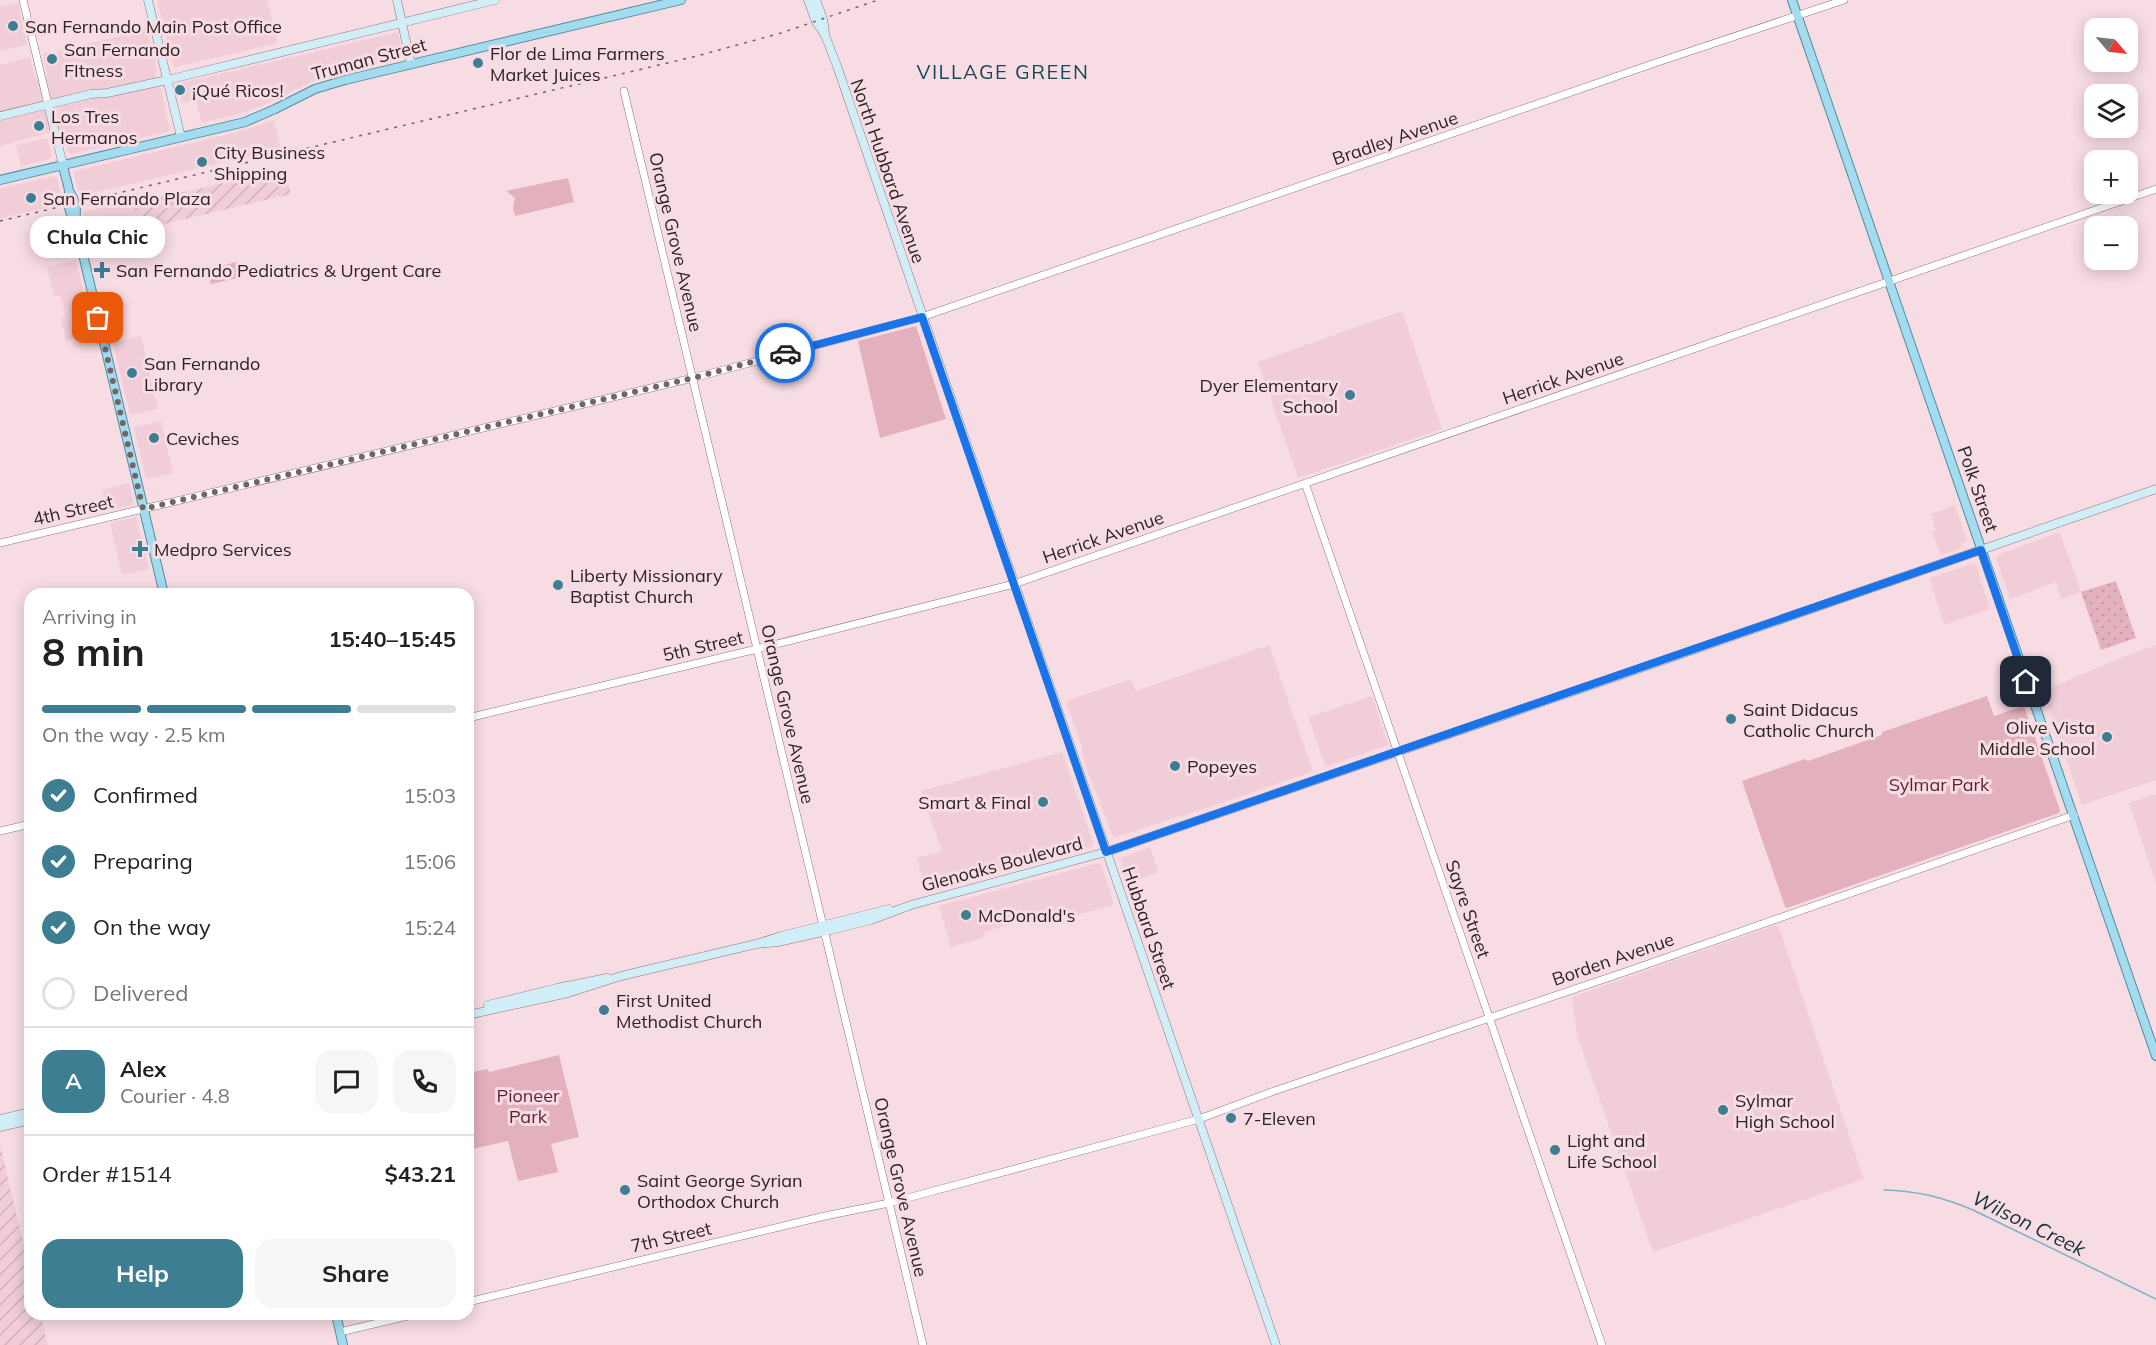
<!DOCTYPE html>
<html lang="en">
<head>
<meta charset="utf-8">
<style>
  :root { --surface:#fff; --page:#f6f6f6; --text:#222; --muted:#767676; --line:#e0e0e0; --accent:#3e7e92 }
  body { margin:0; font-family:Mulish,sans-serif; background:var(--page); color:var(--text); height:100vh; display:flex; flex-direction:column; font-size:22px; white-space:nowrap }
  * { box-sizing:border-box; margin:0 }
  p { font-size:20px; color:var(--muted) }
  .icon { flex:none; width:33px; height:33px; fill:none; stroke:currentColor; stroke-width:2; stroke-linecap:round; stroke-linejoin:round }
  .map { position:relative; flex:1; overflow:hidden }
  .sheet { position:absolute; left:24px; top:588px; width:450px; height:732px; display:flex; flex-direction:column; background:var(--surface); border-radius:18px; box-shadow:0 3px 15px #0003 }
  .sheet>* { flex:none }
  .needle { width:39px; rotate:118deg }
  .fabs { position:absolute; left:2084px; top:18px; display:grid; gap:12px }
  .fabs a { display:grid; place-items:center; width:54px; height:54px; border-radius:12px; background:var(--surface); box-shadow:0 3px 15px #0003; font-size:30px }
  .pin { position:absolute; display:grid; place-items:center; width:51px; height:51px; color:#fff; margin:-26px; border-radius:12px; box-shadow:0 3px 9px #0006 }
  .courier { position:absolute; display:grid; place-items:center; width:60px; height:60px; margin:-30px; border:4px solid #1a73e8; border-radius:50%; background:#fff; color:#222; box-shadow:0 2px 8px #0007 }
  .bubble { position:absolute; height:42px; border-radius:18px; background:var(--surface); box-shadow:0 3px 15px #0003; font-size:20px; font-weight:700; line-height:42px; text-align:center }
  .summary em { font-style:normal; font-weight:700 }
  .summary div { display:flex; flex-direction:column-reverse }
  .summary { display:flex; align-items:center; justify-content:space-between; height:102px; padding:0 18px }
  h1 { font-size:39px; font-weight:700; line-height:45px }
  .bar { display:grid; grid-template-columns:repeat(4,1fr); gap:9px 6px; align-content:center; height:72px; padding:0 18px }
  .bar i { height:8px; border-radius:4px; background:var(--line) }
  .bar .selected { background:var(--accent) }
  .bar p { grid-column:span 4 }
  .line { display:flex; align-items:center; gap:15px; padding:0 18px; border-top:2px solid var(--line) }
  .line div { flex:1 }
  .round { display:grid; place-items:center; flex:none; width:63px; height:63px; border-radius:18px; background:var(--page) }
  ol { padding:0 18px; list-style:none }
  li { display:flex; align-items:center; gap:18px; height:66px }
  li p { margin-inline-start:auto }
  li .icon { padding:6px; border-radius:50%; background:var(--accent); color:#fff; stroke-width:4 }
  li:last-child { color:var(--muted) }
  li i { width:33px; height:33px; border:3px solid var(--line); border-radius:50% }
  .action { display:flex; gap:12px; margin-top:auto; padding:12px 18px }
  .action a { flex:1; height:69px; border-radius:18px; background:var(--accent); color:#fff; font-size:24px; font-weight:700; line-height:69px; text-align:center }
  .action a+a { background:var(--page); color:var(--text) }
  .map>svg:first-child { display:block }
  .built { fill:#f1ced7 }
  .industrial { fill:url(#industrial-furrows) }
  .grass { fill:url(#grass-dots) }
  .park { fill:#e3b1be }
  .lines { fill:none; stroke-linecap:round; stroke-linejoin:round }
  .stream { stroke:#78b3c7; stroke-width:1.5 }
  .tertiary-casing { stroke:#8e757c; stroke-width:8 }
  .secondary-casing { stroke:#8e757c; stroke-width:9 }
  .primary-casing { stroke:#518ca0; stroke-width:10 }
  .tertiary { stroke:#fff; stroke-width:7 }
  .secondary { stroke:#d1eef7; stroke-width:8 }
  .primary { stroke:#a3dcee; stroke-width:8 }
  .rail { stroke:#716165; stroke-width:1.5; stroke-dasharray:3 6; stroke-linecap:butt }
  .done { stroke:#746468; stroke-width:6; stroke-dasharray:0 10.8 }
  .route { stroke:#1a73e8; stroke-width:8 }
  .poi-dot { fill:#3e7e92; stroke:#f8dce3; stroke-width:2 }
  .labels { text-anchor:middle; dominant-baseline:central; stroke-width:6; stroke-linejoin:round; paint-order:stroke }
  .poi-label { font-size:18px; fill:#2d2325; stroke:#f8dce3; text-anchor:start }
  .street-label { font-size:18px; fill:#2d2325; stroke:#f8dce3 }
  .park-label { font-size:18px; fill:#5f1e36; stroke:#f8dce3 }
  .neighbourhood-label { font-size:20px; letter-spacing:1.5px; fill:#124858; stroke:#f8dce3 }
  .water-label { font-size:20px; font-style:italic; fill:#13313a; stroke:#f8dce3 }
</style>
</head>
<body>
<div class="map">
<svg width="2156" height="1345" viewBox="0 0 2156 1345">
  <defs>
    <pattern id="industrial-furrows" width="10" height="10" patternUnits="userSpaceOnUse" patternTransform="scale(1.5)"><rect width="10" height="10" fill="#f1ced7"/><path d="M-1 1l2-2M0 10L10 0M9 11l2-2" fill="none" stroke="#cfb1b8"/></pattern>
    <pattern id="grass-dots" width="8" height="8" patternUnits="userSpaceOnUse" patternTransform="scale(1.5)"><rect width="8" height="8" fill="#e3b1be"/><path d="M2 2h.1M6 6h.1" fill="none" stroke="#c398a3" stroke-width="1.8" stroke-linecap="round"/></pattern>
  </defs>
  <rect width="100%" height="100%" fill="#f8dce3"/>
  <path class="built" d="M157 0H267L278 43 175 67 173 65Z
    M18 3 27 45 0 51V7Z
    M147 30 157 71 155 72 156 79 159 88H161L170 131 71 154H69L62 129 0 146V65L30 57 36 80 48 77 43 54Z
    M398 32 403 54 402 57 318 79 264 105 242 113 202 123 196 100 182 103 178 84Z
    M274 120 281 149 79 196 74 174 75 171 242 131Z
    M47 138 52 156 50 159 21 166 16 145Z
    M54 176 57 178 63 204 0 218V189Z
    M132 201 139 230 90 241 89 240 83 212Z
    M76 260 94 334 66 341 61 318 65 316 60 295 54 296 47 267Z
    M1399 312 1403 314 1442 429 1298 478 1258 362Z
    M141 336 158 409 130 415 113 343Z
    M161 421 173 473 146 479 134 427Z
    M129 483 134 504 107 511 102 490Z
    M1955 505 1967 540 1961 545 1960 549 1941 555 1932 532 1936 530 1931 514Z
    M136 517 149 569 122 575 110 523Z
    M2060 532 2081 592 2061 599 2056 582 2010 599 1996 558 1997 555Z
    M1975 563 1990 609 1944 625 1930 580 1932 577Z
    M1269 645 1312 769 1311 772 1180 817 1179 816 1117 837H1113L1085 764 1081 752 1083 751 1066 701 1131 679 1136 691Z
    M2156 645V780L2082 805 2043 691 2120 658Z
    M1372 696 1388 745 1328 766 1325 765 1308 717Z
    M1062 752 1093 842 1092 846 926 892 917 858 942 851 921 791Z
    M2156 794V884L2129 803Z
    M1150 847 1158 872 1128 883 1121 861V858Z
    M1098 863 1101 864 1114 905 1047 923 1044 915 984 932 985 937 951 947 939 906Z
    M1775 925 1779 928 1864 1179 1653 1252 1577 1035 1572 997Z"/>
  <path class="industrial" d="M285 169 291 194 139 230 132 201 184 192Z
    M0 1145 30 1271V1314H40L48 1345H0Z"/>
  <path class="grass" d="M237 262 241 277 211 284 207 269Z
    M2116 581 2136 638 2101 650 2081 592Z"/>
  <path class="park" d="M568 178 574 202 515 216 513 208 515 198 506 191Z
    M916 326 946 419 880 438 858 341Z
    M1987 696 1994 716 2024 706 2060 810 2059 813 1787 908 1785 907 1742 781 1805 759 1808 761 1882 735V732Z
    M559 1055 579 1137 551 1144 558 1172 518 1181 508 1141 468 1150V1073L488 1069 489 1072Z"/>
  <g class="lines">
    <path class="stream" d="M1884 1190C1918 1191 1942 1197 1973 1210L2156 1299"/>
    <defs>
      <path id="tertiary" d="M23 0 48 104
        M624 91 923 1345
        M1305 483 1602 1345
        M0 543 693 378 922 317 1658 62 1844 0
        M468 718 757 649 1014 584 2156 189
        M0 831 30 824
        M468 1302 825 1216 889 1203 1199 1119 1274 1091 1625 972 2074 815
        M340 1332 416 1314"/>
      <path id="secondary" d="M148 0 181 137
        M397 0 411 64
        M808 0 816 22 825 35 837 66 1276 1345
        M816 0 823 19 825 33
        M48 104 63 165
        M0 116 91 94 107 93 167 80 495 0
        M756 944 778 942 831 930 871 920 911 905 1106 852 1618 676 2156 489
        M488 1005 557 988 607 978
        M468 1015 568 993 621 976 756 944 781 936 889 909
        M0 1119 30 1112
        M0 1127 30 1120"/>
      <path id="primary" d="M1792 0 2156 1056
        M63 165C64 173 68 183 69 191 69 205 67 209 75 221L164 594
        M0 180 245 122 275 109 315 89 345 80 681 0
        M69 191C76 201 77 209 75 221
        M336 1314 343 1345"/>
    </defs>
    <use href="#tertiary" class="tertiary-casing"/>
    <use href="#secondary" class="secondary-casing"/>
    <use href="#primary" class="primary-casing"/>
    <use href="#tertiary" class="tertiary"/>
    <use href="#secondary" class="secondary"/>
    <use href="#primary" class="primary"/>
    <path class="rail" d="M0 221 697 56 781 33 878 0"/>
  </g>
  <g class="lines">
    <path class="done" d="M98 318 143 509 693 378 785 353"/>
    <path class="route" d="M785 353 922 317 1106 852 1981 550 2026 682"/>
  </g>
  <g class="poi-dot">
    <circle cx="13" cy="26" r="6"/>
    <circle cx="52" cy="59" r="6"/>
    <circle cx="478" cy="63" r="6"/>
    <circle cx="180" cy="90" r="6"/>
    <circle cx="39" cy="126" r="6"/>
    <circle cx="202" cy="162" r="6"/>
    <circle cx="31" cy="198" r="6"/>
    <path d="M99 261h6v6h6v6h-6v6h-6v-6h-6v-6h6z"/>
    <circle cx="132" cy="373" r="6"/>
    <circle cx="1350" cy="395" r="6"/>
    <circle cx="154" cy="438" r="6"/>
    <path d="M137 540h6v6h6v6h-6v6h-6v-6h-6v-6h6z"/>
    <circle cx="558" cy="585" r="6"/>
    <circle cx="1731" cy="719" r="6"/>
    <circle cx="2107" cy="737" r="6"/>
    <circle cx="1175" cy="766" r="6"/>
    <circle cx="1043" cy="802" r="6"/>
    <circle cx="966" cy="915" r="6"/>
    <circle cx="604" cy="1010" r="6"/>
    <circle cx="1723" cy="1110" r="6"/>
    <circle cx="1231" cy="1118" r="6"/>
    <circle cx="1555" cy="1150" r="6"/>
    <circle cx="625" cy="1190" r="6"/>
  </g>
  <g class="labels">
    <g class="poi-label">
      <text x="25" y="26">San Fernando Main Post Office</text>
      <text x="64" y="49">San Fernando<tspan x="64" dy="21">FItness</tspan></text>
      <text x="490" y="53">Flor de Lima Farmers<tspan x="490" dy="21">Market Juices</tspan></text>
      <text x="192" y="90">¡Qué Ricos!</text>
      <text x="51" y="116">Los Tres<tspan x="51" dy="21">Hermanos</tspan></text>
      <text x="214" y="152">City Business<tspan x="214" dy="21">Shipping</tspan></text>
      <text x="43" y="198">San Fernando Plaza</text>
      <text x="116" y="270">San Fernando Pediatrics &amp; Urgent Care</text>
      <text x="144" y="363">San Fernando<tspan x="144" dy="21">Library</tspan></text>
      <text x="1338" y="385" text-anchor="end">Dyer Elementary<tspan x="1338" dy="21">School</tspan></text>
      <text x="166" y="438">Ceviches</text>
      <text x="154" y="549">Medpro Services</text>
      <text x="570" y="575">Liberty Missionary<tspan x="570" dy="21">Baptist Church</tspan></text>
      <text x="1743" y="709">Saint Didacus<tspan x="1743" dy="21">Catholic Church</tspan></text>
      <text x="2095" y="727" text-anchor="end">Olive Vista<tspan x="2095" dy="21">Middle School</tspan></text>
      <text x="1187" y="766">Popeyes</text>
      <text x="1031" y="802" text-anchor="end">Smart &amp; Final</text>
      <text x="978" y="915">McDonald's</text>
      <text x="616" y="1000">First United<tspan x="616" dy="21">Methodist Church</tspan></text>
      <text x="1735" y="1100">Sylmar<tspan x="1735" dy="21">High School</tspan></text>
      <text x="1243" y="1118">7-Eleven</text>
      <text x="1567" y="1140">Light and<tspan x="1567" dy="21">Life School</tspan></text>
      <text x="637" y="1180">Saint George Syrian<tspan x="637" dy="21">Orthodox Church</tspan></text>
    </g>
    <g class="street-label">
      <text transform="translate(369 59) rotate(-15)">Truman Street</text>
      <text transform="translate(1395 138) rotate(-19)">Bradley Avenue</text>
      <text transform="translate(888 171) rotate(71)">North Hubbard Avenue</text>
      <text transform="translate(676 242) rotate(77)">Orange Grove Avenue</text>
      <text transform="translate(1563 378) rotate(-19)">Herrick Avenue</text>
      <text transform="translate(1978 489) rotate(71)">Polk Street</text>
      <text transform="translate(73 510) rotate(-13)">4th Street</text>
      <text transform="translate(1103 537) rotate(-19)">Herrick Avenue</text>
      <text transform="translate(703 646) rotate(-13)">5th Street</text>
      <text transform="translate(788 714) rotate(77)">Orange Grove Avenue</text>
      <text transform="translate(1002 864) rotate(-15)">Glenoaks Boulevard</text>
      <text transform="translate(1468 909) rotate(71)">Sayre Street</text>
      <text transform="translate(1149 928) rotate(71)">Hubbard Street</text>
      <text transform="translate(1613 959) rotate(-19)">Borden Avenue</text>
      <text transform="translate(901 1187) rotate(77)">Orange Grove Avenue</text>
      <text transform="translate(671 1237) rotate(-13)">7th Street</text>
    </g>
    <g class="park-label">
      <text x="1939" y="784">Sylmar Park</text>
      <text x="528" y="1095">Pioneer<tspan x="528" dy="21">Park</tspan></text>
    </g>
    <g class="neighbourhood-label">
      <text x="1003" y="71">VILLAGE GREEN</text>
    </g>
    <g class="water-label">
      <text transform="translate(2029 1223) rotate(26)">Wilson Creek</text>
    </g>
  </g>
</svg>
<div class="fabs">
<a><svg class="needle" viewBox="-14 -14 28 28"><path d="M0-13l5 13h-10z" fill="#e53935"/><path d="M0 13l5-13h-10z" fill="#767676"/></svg></a>
<a><svg class="icon" aria-label="layers" viewBox="0 0 24 24"><path d="M12 4l9 5-9 5-9-5zM3 14l9 5 9-5"/></svg></a>
<a>+</a>
<a>−</a>
</div>
<div class="pin" style="left:98px;top:318px;background:#ea580c"><svg class="icon" aria-label="bag" viewBox="0 0 24 24"><path d="M5 8h14l-1 12H6zM9 8a3 3 0 0 1 6 0"/></svg></div>
<div class="pin" style="left:2026px;top:682px;background:#1f2937"><svg class="icon" aria-label="home" viewBox="0 0 24 24"><path d="M3 11l9-7 9 7M6 9v11h12V9"/></svg></div>
<div class="courier" style="left:785px;top:353px"><svg class="icon" aria-label="car" viewBox="0 0 24 24"><path d="M5 17H2v-5l4-1 3-4h7l3 4 3 1v5h-3M9 17h6M6 11h13"/><circle cx="7" cy="17" r="2"/><circle cx="17" cy="17" r="2"/></svg></div>
<div class="bubble" style="left:30px;top:216px;width:135px">Chula Chic</div>
<section class="sheet">
<div class="summary"><div><h1>8 min</h1><p>Arriving in</p></div><em>15:40–15:45</em></div>
<div class="bar"><i class="selected"></i><i class="selected"></i><i class="selected"></i><i></i><p>On the way · 2.5 km</p></div>
<ol>
<li><svg class="icon" aria-label="check" viewBox="0 0 24 24"><path d="M5 12l5 5 9-10"/></svg>Confirmed<p>15:03</p></li>
<li><svg class="icon" aria-label="check" viewBox="0 0 24 24"><path d="M5 12l5 5 9-10"/></svg>Preparing<p>15:06</p></li>
<li><svg class="icon" aria-label="check" viewBox="0 0 24 24"><path d="M5 12l5 5 9-10"/></svg>On the way<p>15:24</p></li>
<li><i></i>Delivered</li>
</ol>
<div class="line" style="height:108px"><b class="round" style="background:var(--accent);color:#fff">A</b><div><b>Alex</b><p>Courier · 4.8</p></div><a class="round"><svg class="icon" aria-label="chat" viewBox="0 0 24 24"><path d="M4 5h16v11H9l-5 4z"/></svg></a><a class="round"><svg class="icon" aria-label="phone" viewBox="0 0 24 24"><path d="M5 4h4l2 5-3 2q2 4 5 5l2-3 5 2v4C11 20 4 13 5 4z"/></svg></a></div>
<div class="line" style="height:78px"><div>Order #1514</div><b>$43.21</b></div>
<div class="action"><a>Help</a><a>Share</a></div>
</section>
</div>
</body>
</html>
